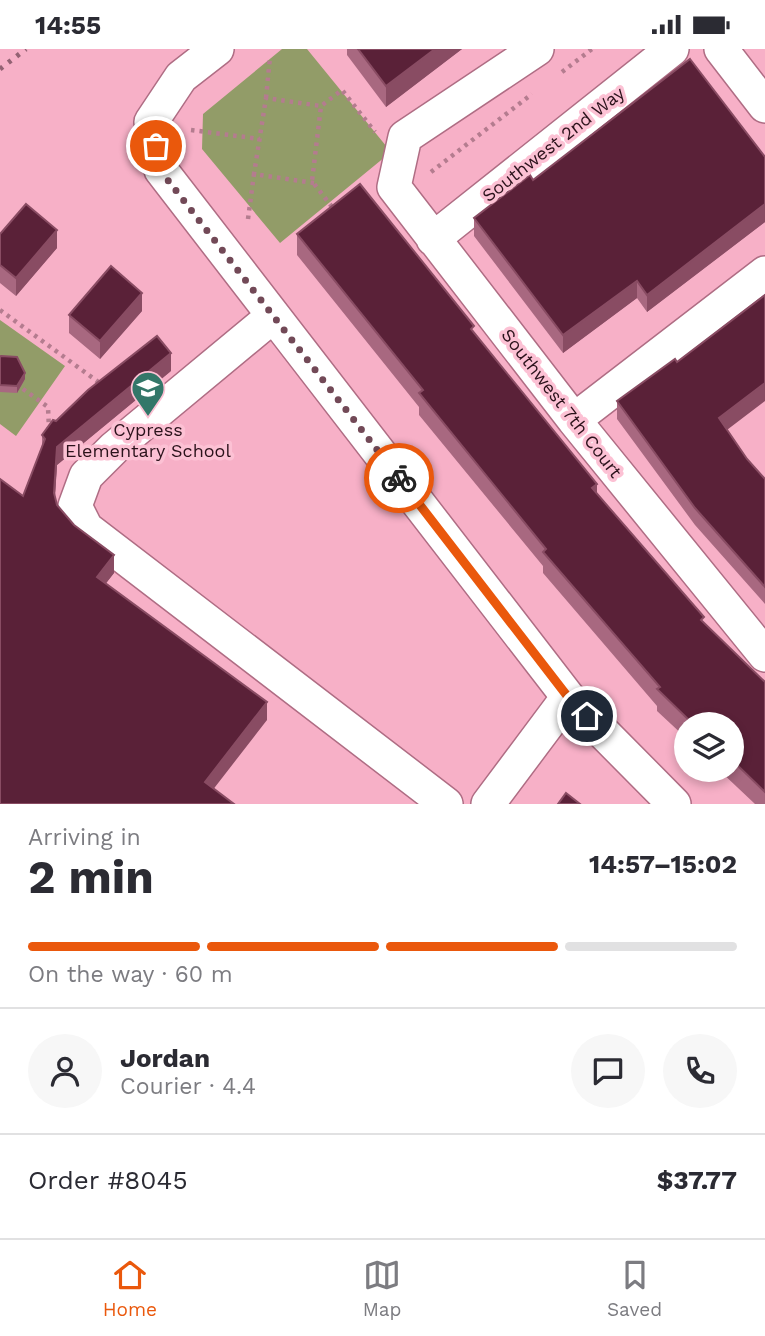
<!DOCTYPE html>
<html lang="en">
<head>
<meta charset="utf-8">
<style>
  :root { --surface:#fff; --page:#f7f7f7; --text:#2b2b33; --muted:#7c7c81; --line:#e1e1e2; --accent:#ea580c }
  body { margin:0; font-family:"Work Sans",sans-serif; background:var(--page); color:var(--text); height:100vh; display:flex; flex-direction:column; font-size:26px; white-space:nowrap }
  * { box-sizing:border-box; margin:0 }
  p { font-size:23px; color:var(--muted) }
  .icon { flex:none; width:38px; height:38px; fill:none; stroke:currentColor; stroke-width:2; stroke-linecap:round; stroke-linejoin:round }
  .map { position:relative; height:755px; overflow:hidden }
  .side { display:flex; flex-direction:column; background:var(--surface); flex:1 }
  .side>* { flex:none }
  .fabs { position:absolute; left:674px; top:663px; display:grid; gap:14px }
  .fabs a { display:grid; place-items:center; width:70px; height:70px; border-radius:50%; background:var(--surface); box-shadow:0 4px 10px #0003; font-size:35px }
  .pin { position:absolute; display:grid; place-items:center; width:60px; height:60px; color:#fff; margin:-30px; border:4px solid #fff; border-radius:50%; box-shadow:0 2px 7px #0007 }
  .courier { position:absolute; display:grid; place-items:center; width:70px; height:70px; margin:-35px; border:5px solid #ea580c; border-radius:50%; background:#fff; color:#222; box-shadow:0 2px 9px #0007 }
  .overview em { font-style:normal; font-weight:700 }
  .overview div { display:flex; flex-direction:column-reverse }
  .overview { display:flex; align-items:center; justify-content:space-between; height:119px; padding:0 28px }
  h1 { font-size:46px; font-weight:700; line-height:52px }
  .bar { display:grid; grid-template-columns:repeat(4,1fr); gap:10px 7px; align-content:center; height:84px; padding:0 28px }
  .bar i { height:9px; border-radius:5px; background:var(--line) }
  .bar .on { background:var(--accent) }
  .bar p { grid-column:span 4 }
  .line { display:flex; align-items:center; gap:18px; padding:0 28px; border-top:2px solid var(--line) }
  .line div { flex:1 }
  .round { display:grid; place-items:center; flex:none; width:74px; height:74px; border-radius:37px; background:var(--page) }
  .status { display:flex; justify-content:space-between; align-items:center; height:49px; padding:0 35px; background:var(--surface); direction:ltr }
  .status svg { height:19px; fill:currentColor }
  .tab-bar { display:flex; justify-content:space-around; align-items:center; height:98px; border-top:2px solid var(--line); background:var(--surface); font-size:19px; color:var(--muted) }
  .tab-bar a { display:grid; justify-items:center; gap:4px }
  .tab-bar .on { color:var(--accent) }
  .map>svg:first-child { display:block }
  .green { fill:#929c68 }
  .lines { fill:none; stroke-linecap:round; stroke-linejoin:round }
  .minor-casing { stroke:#af6d84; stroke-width:36 }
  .path { stroke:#b47c8f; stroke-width:4.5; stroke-dasharray:3.5 5; stroke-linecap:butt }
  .minor { stroke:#fff; stroke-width:33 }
  .rail { stroke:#936273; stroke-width:5; stroke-dasharray:3.5 7; stroke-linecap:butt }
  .wall { fill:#a86880 }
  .shaded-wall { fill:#894c63 }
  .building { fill:#5a2138; stroke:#894c63; stroke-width:2 }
  .done { stroke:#724957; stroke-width:7; stroke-dasharray:0 12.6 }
  .route { stroke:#ea580c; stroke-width:9 }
  .labels { text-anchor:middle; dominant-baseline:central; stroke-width:7; stroke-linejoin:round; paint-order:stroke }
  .street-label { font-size:18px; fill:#2b121b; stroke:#fcc1d4 }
  .poi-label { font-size:18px; fill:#2b121b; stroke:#fcc1d4 }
</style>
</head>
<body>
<div class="status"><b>14:55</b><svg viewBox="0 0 49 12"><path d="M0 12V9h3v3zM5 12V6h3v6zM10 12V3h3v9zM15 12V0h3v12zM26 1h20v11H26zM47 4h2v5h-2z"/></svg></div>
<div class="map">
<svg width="765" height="755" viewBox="0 0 765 755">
  <rect width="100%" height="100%" fill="#f7b0c7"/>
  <path class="green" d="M282 0H307L391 103 280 194 202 100 203 65Z
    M0 271 65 317 16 387 0 375Z"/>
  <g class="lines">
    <defs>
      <path id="minor" d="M217 0 181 28 151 73 161 121 568 648 674 755
        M537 0 405 88 394 138 574 371 765 606
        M721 0 765 57
        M433 190 672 0
        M273 267 114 399 86 427 75 457 86 479 446 755
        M574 371 765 224
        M488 755 568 648"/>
    </defs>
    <use href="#minor" class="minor-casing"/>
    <path class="path" d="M562 23 592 0
      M266 49 270 8
      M191 81 260 90
      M431 123 532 45
      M314 134 254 125 266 49 321 57
      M332 158 312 132 321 57 342 41 375 83
      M248 170 254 125
      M0 261 101 335
      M16 335 48 358 49 380"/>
    <use href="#minor" class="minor"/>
    <path class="rail" d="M0 20 26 0"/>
  </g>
  <path class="wall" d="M347 0H462L386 58 347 6Z
    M765 108V173L647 263 637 249 563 304 474 187V169L533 131Z
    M0 185 57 199 16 247 0 234Z
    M297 185 474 284 597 444 704 574 765 633V755H755L719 721H732V676H686V689L657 662V657L543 524V517L419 366V358L297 206Z
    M142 262 100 310 69 284V266Z
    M0 308 25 330 17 344 0 343Z
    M171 322 57 416 55 448 57 456 114 524 106 534 267 671 0 755 42 400V386L56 372Z
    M617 352 727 381 747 410 765 430V555L695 476 617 370Z"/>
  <path class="shaded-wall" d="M435 0H462L386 58V37Z
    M765 155V173L647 263V246Z
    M57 181V199L16 247V229Z
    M637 232V249L563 304V286Z
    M142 244V262L100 310V292Z
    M171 304V322L57 416 54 461V444L57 398Z
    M25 324V330L17 344V337Z
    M765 334V352L719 387V369Z
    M597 435V456L592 439Z
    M114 506V524L97 546V528Z
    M267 653V671L205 751V733Z"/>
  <path class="building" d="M358 0H435L386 37Z
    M690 10 765 108V155L647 246 637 232 563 286 474 169 530 126 533 131Z
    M360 135 474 277 471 280 597 435 592 439 704 568 701 571 765 633V743L732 711V676H694L657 640 660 638 543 503 546 500 419 344 423 341 297 185Z
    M26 155 57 181 16 229 0 216V185Z
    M111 217 142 244 100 292 69 266Z
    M765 246V334L719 369 747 410 765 430V538L695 459 617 352 675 310 677 313Z
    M157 287 171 304 57 398 54 444 57 456 74 476 114 506 97 528 267 653 205 733 234 755H0V430L23 447 45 390 42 386 53 371 56 372 88 341Z
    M1 307 17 308 25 324 17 337 0 336V308Z
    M566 744 580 755H558Z"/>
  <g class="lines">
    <path class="done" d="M156 97 160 121 399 429"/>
    <path class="route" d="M399 429 568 648 587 667"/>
  </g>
  <defs>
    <symbol id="school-pin" viewBox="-11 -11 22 30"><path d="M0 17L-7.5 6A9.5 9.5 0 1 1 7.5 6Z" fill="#337769" stroke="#fcc1d4"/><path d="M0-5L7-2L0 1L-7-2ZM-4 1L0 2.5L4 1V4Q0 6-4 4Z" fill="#fff"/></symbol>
  </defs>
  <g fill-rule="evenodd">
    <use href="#school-pin" x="129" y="320" width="38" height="52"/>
  </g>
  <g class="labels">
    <g class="street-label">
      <text transform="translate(553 95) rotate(-38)">Southwest 2nd Way</text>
      <text transform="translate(562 354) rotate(52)">Southwest 7th Court</text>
    </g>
    <g class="poi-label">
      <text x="148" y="380">Cypress<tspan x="148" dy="21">Elementary School</tspan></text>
    </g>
  </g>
</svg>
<div class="fabs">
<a><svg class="icon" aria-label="layers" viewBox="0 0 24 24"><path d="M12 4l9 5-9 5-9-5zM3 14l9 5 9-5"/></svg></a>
</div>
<div class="pin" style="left:156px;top:97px;background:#ea580c"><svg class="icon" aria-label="bag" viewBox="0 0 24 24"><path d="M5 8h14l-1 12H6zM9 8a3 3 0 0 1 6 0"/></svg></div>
<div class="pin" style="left:587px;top:667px;background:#1f2937"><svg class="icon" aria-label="home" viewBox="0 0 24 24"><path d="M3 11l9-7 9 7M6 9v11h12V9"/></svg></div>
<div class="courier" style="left:399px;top:429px"><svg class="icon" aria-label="bike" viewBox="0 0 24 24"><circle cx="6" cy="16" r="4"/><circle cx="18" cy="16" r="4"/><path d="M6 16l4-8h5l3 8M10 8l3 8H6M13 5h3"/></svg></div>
</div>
<section class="side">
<div class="overview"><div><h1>2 min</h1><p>Arriving in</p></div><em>14:57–15:02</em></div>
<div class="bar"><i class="on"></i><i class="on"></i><i class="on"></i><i></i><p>On the way · 60 m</p></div>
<div class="line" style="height:126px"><a class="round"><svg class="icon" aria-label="person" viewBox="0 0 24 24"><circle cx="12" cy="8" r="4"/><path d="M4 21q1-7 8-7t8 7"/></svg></a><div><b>Jordan</b><p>Courier · 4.4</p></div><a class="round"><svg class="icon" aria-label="chat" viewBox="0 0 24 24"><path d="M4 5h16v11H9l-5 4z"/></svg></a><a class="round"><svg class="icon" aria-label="phone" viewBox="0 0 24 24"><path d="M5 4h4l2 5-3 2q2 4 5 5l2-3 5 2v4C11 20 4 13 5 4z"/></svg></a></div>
<div class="line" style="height:91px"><div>Order #8045</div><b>$37.77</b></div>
</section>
<nav class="tab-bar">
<a class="on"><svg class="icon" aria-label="home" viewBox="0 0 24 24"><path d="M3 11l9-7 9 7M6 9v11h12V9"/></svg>Home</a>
<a><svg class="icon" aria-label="map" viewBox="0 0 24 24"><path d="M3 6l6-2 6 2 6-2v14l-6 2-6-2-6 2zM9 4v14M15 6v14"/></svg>Map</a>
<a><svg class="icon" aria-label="saved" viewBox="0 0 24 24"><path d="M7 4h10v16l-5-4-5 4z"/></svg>Saved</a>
</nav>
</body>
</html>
